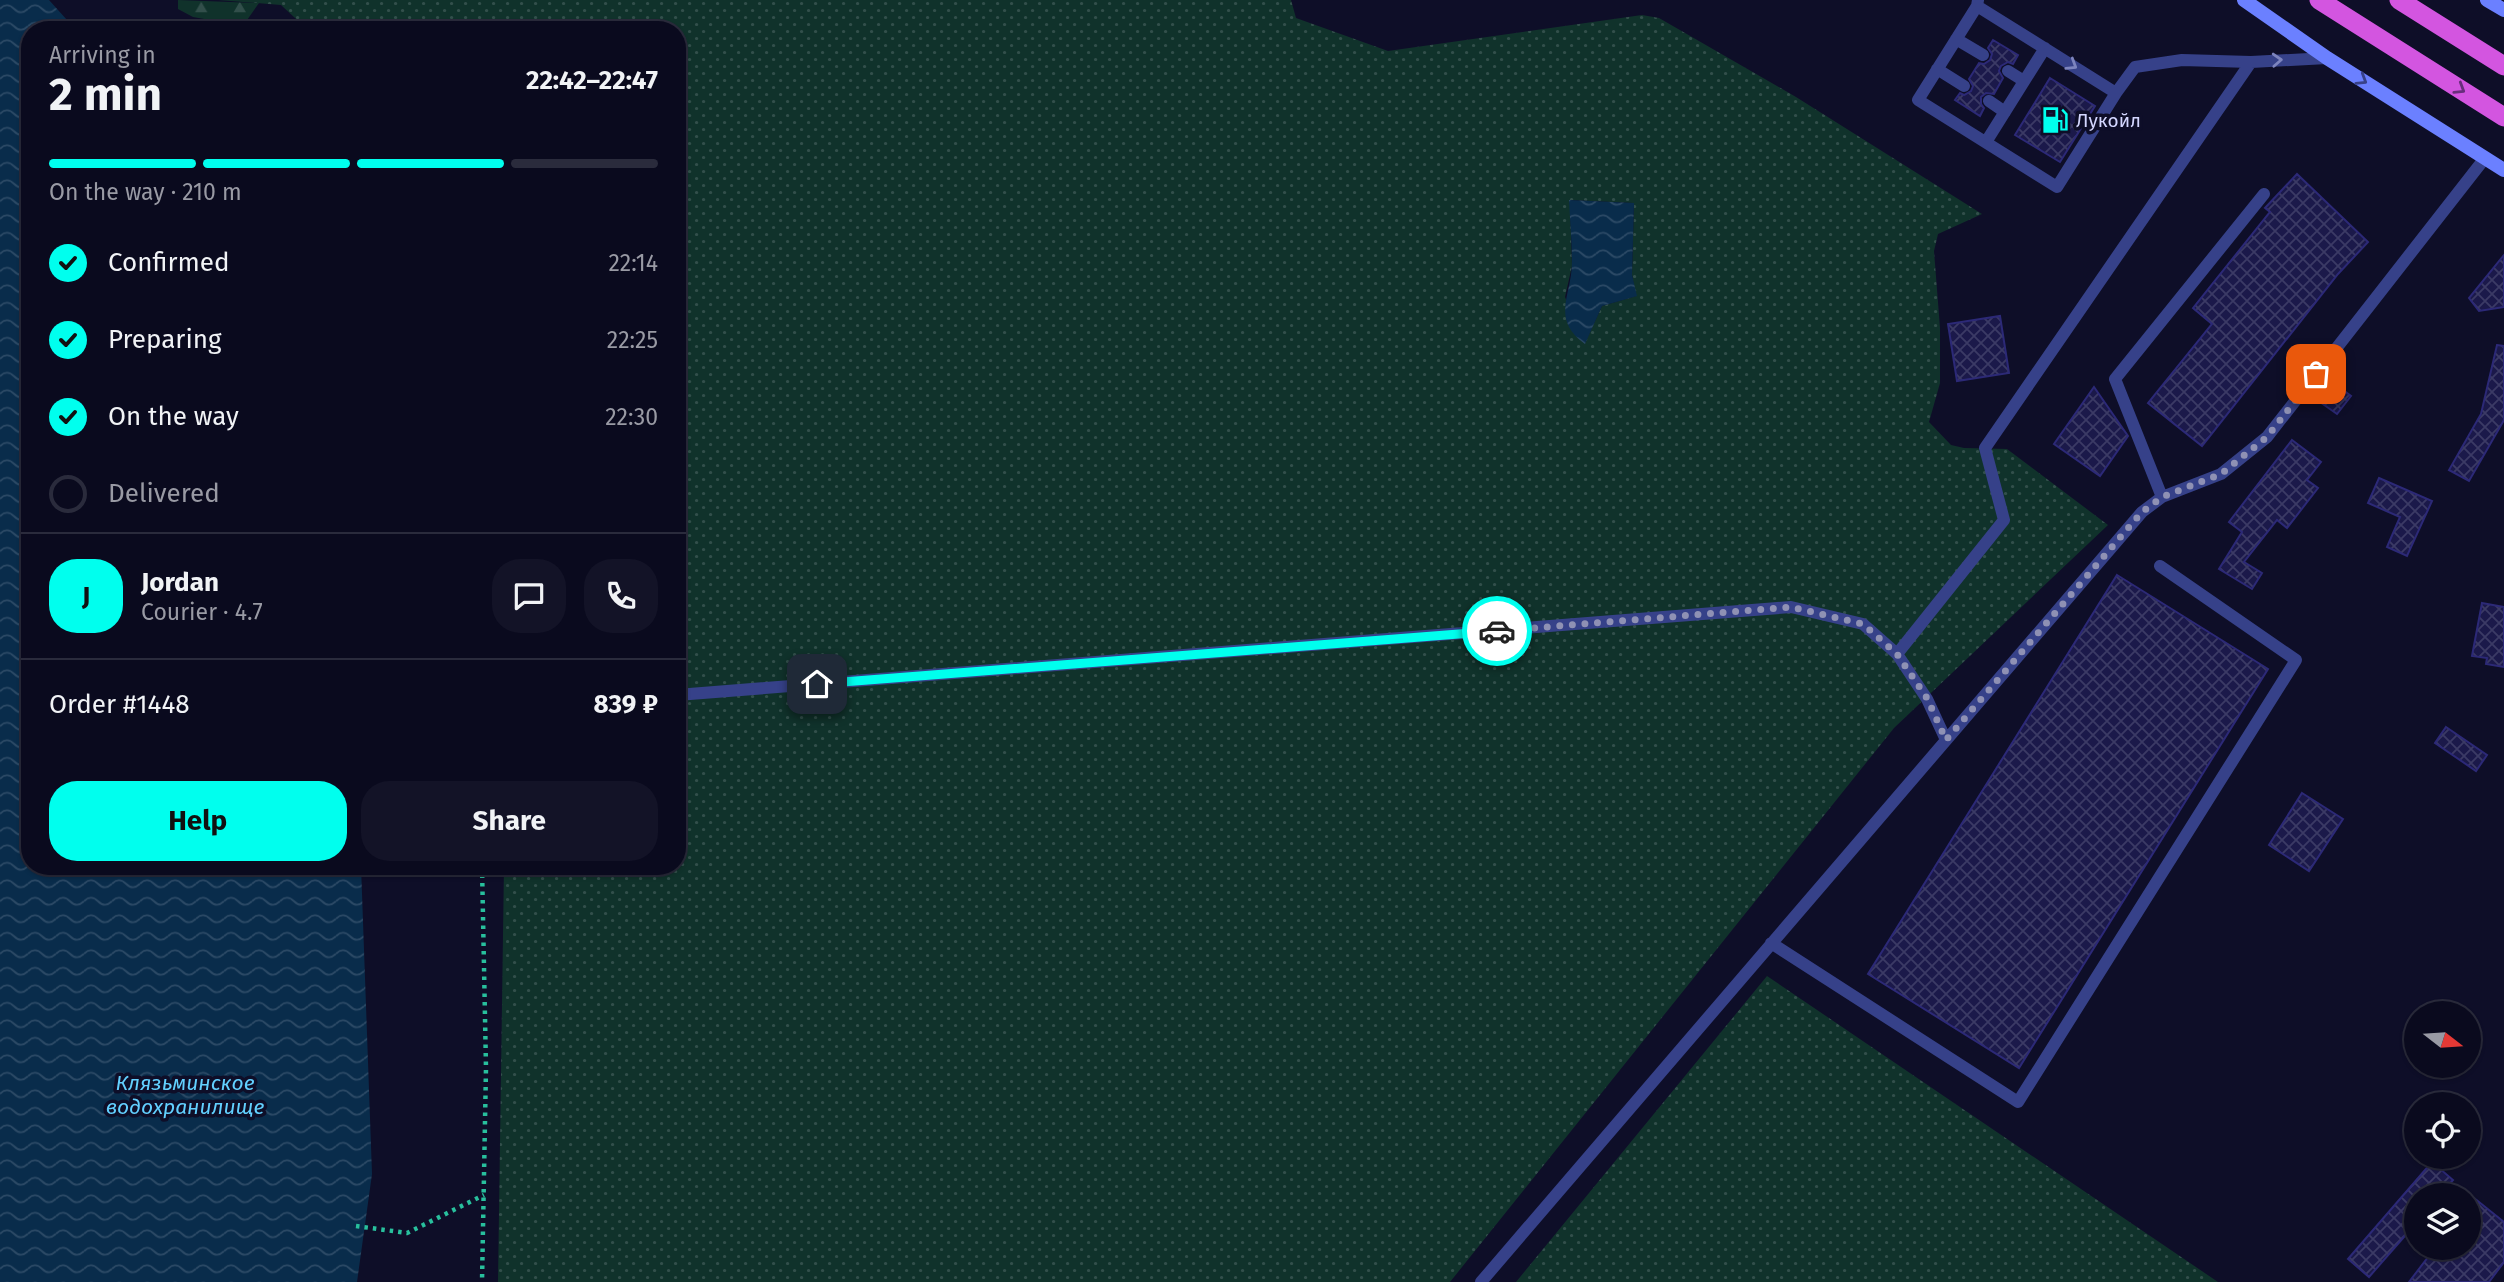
<!DOCTYPE html>
<html lang="en">
<head>
<meta charset="utf-8">
<style>
  :root { --surface:#0a0a1e; --page:#131327; --text:#f1f3f6; --muted:#999aa4; --line:#2a2b3c; --accent:#0fe }
  body { margin:0; font-family:"Fira Sans",sans-serif; background:var(--page); color:var(--text); height:100vh; display:flex; flex-direction:column; font-size:26px; white-space:nowrap }
  * { box-sizing:border-box; margin:0 }
  p { font-size:23px; color:var(--muted) }
  .icon { flex:none; width:38px; height:38px; fill:none; stroke:currentColor; stroke-width:2; stroke-linecap:round; stroke-linejoin:round }
  .map { position:relative; flex:1; overflow:hidden }
  .panel { position:absolute; left:21px; top:21px; width:665px; height:854px; display:flex; flex-direction:column; background:var(--surface); border-radius:28px; box-shadow:0 2px 5px #0004,0 0 0 2px var(--line) }
  .panel>* { flex:none }
  .needle { width:46px; rotate:107deg }
  .controls { position:absolute; left:2404px; top:1001px; display:grid; gap:14px }
  .controls a { display:grid; place-items:center; width:77px; height:77px; border-radius:50%; background:var(--surface); box-shadow:0 2px 5px #0004,0 0 0 2px var(--line); font-size:35px }
  .pin { position:absolute; display:grid; place-items:center; width:60px; height:60px; color:#fff; margin:-30px; border-radius:14px; box-shadow:0 4px 10px #0006 }
  .courier { position:absolute; display:grid; place-items:center; width:70px; height:70px; margin:-35px; border:5px solid #0fe; border-radius:50%; background:#fff; color:#222; box-shadow:0 2px 9px #0007 }
  .summary em { font-style:normal; font-weight:700 }
  .summary div { display:flex; flex-direction:column-reverse }
  .summary { display:flex; align-items:center; justify-content:space-between; height:119px; padding:0 28px }
  h1 { font-size:46px; font-weight:700; line-height:52px }
  .bar { display:grid; grid-template-columns:repeat(4,1fr); gap:10px 7px; align-content:center; height:84px; padding:0 28px }
  .bar i { height:9px; border-radius:5px; background:var(--line) }
  .bar .active { background:var(--accent) }
  .bar p { grid-column:span 4 }
  .line { display:flex; align-items:center; gap:18px; padding:0 28px; border-top:2px solid var(--line) }
  .line div { flex:1 }
  .round { display:grid; place-items:center; flex:none; width:74px; height:74px; border-radius:28px; background:var(--page) }
  ol { padding:0 28px; list-style:none }
  li { display:flex; align-items:center; gap:21px; height:77px }
  li p { margin-inline-start:auto }
  li .icon { padding:7px; border-radius:50%; background:var(--accent); color:#111; stroke-width:4 }
  li:last-child { color:var(--muted) }
  li i { width:38px; height:38px; border:4px solid var(--line); border-radius:50% }
  .action { display:flex; gap:14px; margin-top:auto; padding:14px 28px }
  .action a { flex:1; height:80px; border-radius:28px; background:var(--accent); color:#111; font-size:28px; font-weight:700; line-height:80px; text-align:center }
  .action a+a { background:var(--page); color:var(--text) }
  .map>svg:first-child { display:block }
  .grass { fill:url(#grass-dots); fill-rule:evenodd }
  .forest { fill:url(#forest-firs) }
  .water { fill:url(#water-waves) }
  .building { fill:url(#building-cross-hatch); stroke:#2c2977; stroke-width:2 }
  .lines { fill:none; stroke-linecap:round; stroke-linejoin:round }
  .path { stroke:#28c09d; stroke-width:4.5; stroke-dasharray:3.5 5; stroke-linecap:butt }
  .service { stroke:#364189; stroke-width:12 }
  .secondary { stroke:#6b80ff; stroke-width:14 }
  .trunk { stroke:#d355e0; stroke-width:19 }
  .oneway { stroke:#7d84be }
  .oneway2 { stroke:#384189 }
  .oneway3 { stroke:#672e7b }
  .done { stroke:#8f91b4; stroke-width:7; stroke-dasharray:0 12.6 }
  .route { stroke:#0fe; stroke-width:9 }
  .labels { text-anchor:middle; dominant-baseline:central; stroke-width:7; stroke-linejoin:round; paint-order:stroke }
  .poi-label { font-size:19px; fill:#d4d7ff; stroke:#0e0e28; text-anchor:start }
  .water-label { font-size:21px; font-style:italic; fill:#62d0ff; stroke:#0e0e28 }
</style>
</head>
<body>
<div class="map">
<svg width="2504" height="1282" viewBox="0 0 2504 1282">
  <defs>
    <pattern id="grass-dots" width="8" height="8" patternUnits="userSpaceOnUse" patternTransform="scale(1.75)"><rect width="8" height="8" fill="#10322b"/><path d="M2 2h.1M6 6h.1" fill="none" stroke="#324f4b" stroke-width="1.8" stroke-linecap="round"/></pattern>
    <pattern id="forest-firs" width="22" height="20" patternUnits="userSpaceOnUse" patternTransform="scale(1.75)"><rect width="22" height="20" fill="#10322b"/><path d="M5 1l3.5 6h-7zM16 11l3.5 6h-7z" fill="#324f4b"/></pattern>
    <pattern id="water-waves" width="16" height="10" patternUnits="userSpaceOnUse" patternTransform="scale(1.75)"><rect width="16" height="10" fill="#092c4b"/><path d="M0 5q4-4 8 0t8 0" fill="none" stroke="#2c4a66"/></pattern>
    <pattern id="building-cross-hatch" width="8" height="8" patternUnits="userSpaceOnUse" patternTransform="scale(1.75)"><rect width="8" height="8" fill="#1b194a"/><path d="M0 0l8 8M0 8l8-8" fill="none" stroke="#3b3a65"/></pattern>
  </defs>
  <rect width="100%" height="100%" fill="#0e0e28"/>
  <path class="grass" d="M218 0H1291L1296 18 1388 51 1642 15 1659 18 1796 97 1982 214 1938 234 1934 251 1940 328V383L1929 422 1951 445 1964 448 2007 449 2108 525 1894 728 1450 1282H498L504 866H677V30H308L281 5ZM1570 200 1634 203 1632 275 1636 296 1602 306 1585 343 1565 297 1572 266Z
    M1767 976 2218 1282H1516Z"/>
  <path class="forest" d="M178 0 259 3 240 30H229L227 23 193 17 178 9Z"/>
  <path class="water" d="M0 0H49L76 30H30V866H361L372 1174 357 1282H0Z
    M1569 200 1634 203 1632 275 1637 296 1602 306 1585 344C1550 319 1572 295 1572 262 1572 242 1570 221 1569 200Z"/>
  <path class="building" d="M1993 40 2018 55 2013 64 2008 62 2001 66 1999 71 2003 78 1994 94 1986 93 1981 97V104L1984 108 1980 116 1955 100 1960 93 1964 95 1971 91 1973 86 1969 79 1979 63 1984 64 1990 60 1992 54 1988 48Z
    M2050 78 2095 106 2060 162 2015 135Z
    M2297 174 2368 242 2338 274 2202 446 2148 403 2212 324 2193 308 2270 212 2265 208Z
    M2504 255V307L2479 311 2469 298Z
    M2000 316 2009 373 1957 381 1948 324Z
    M2497 345 2504 346V420L2469 481 2449 470 2481 414Z
    M2334 383 2351 396 2337 414 2320 402Z
    M2094 387 2128 436 2100 476 2054 444Z
    M2292 440 2321 462 2307 480 2318 488 2287 528 2277 520 2244 562 2262 573 2252 589 2219 569 2242 532 2229 522Z
    M2379 478 2432 501 2407 556 2387 547 2400 517 2368 503Z
    M2117 575 2268 669 2019 1068 1868 974Z
    M2482 603 2504 607V667L2486 664 2487 658 2472 656Z
    M2446 727 2487 755 2476 771 2435 743Z
    M2302 793 2343 819 2309 871 2269 845Z
    M2432 1162 2453 1180 2440 1195H2417V1222L2369 1277 2348 1259Z
    M2469 1194 2504 1222V1262L2489 1282H2409L2435 1248H2469Z"/>
  <g class="lines">
    <path class="path" d="M482 866 486 1068 482 1282
      M356 1226 407 1233 484 1195"/>
    <path class="service" d="M1978 0 1977 6 2116 93 2135 67 2182 60 2251 62 2327 58
      M1977 6 1918 100 2057 187 2116 93
      M1956 39 1983 55
      M1937 69 1964 86
      M2008 71 2024 81
      M1989 101 2005 112
      M1986 142 2045 48
      M2162 497 2115 379 2264 194
      M1897 654 2004 520 1985 448 2251 62
      M677 695 1791 607 1863 624 1897 654 1927 699 1946 740
      M1771 943 2018 1102 2296 660 2160 566
      M1481 1282 2142 512 2162 497 2221 474 2267 437 2485 158"/>
    <path class="secondary" d="M2244 0 2327 58 2504 170
      M2487 0 2504 10"/>
    <path class="trunk" d="M2319 0 2504 117
      M2399 0 2504 66"/>
  </g>
  <defs><path id="oneway-chevron" d="M-2-3.5L2.5 0L-2 3.5" fill="none" stroke-width="1.6" stroke-linecap="round" stroke-linejoin="round" transform="scale(1.75)"/></defs>
  <g class="oneway">
    <use href="#oneway-chevron" transform="translate(2277 60) rotate(-3)"/>
    <use href="#oneway-chevron" transform="translate(2072 65) rotate(32)"/>
  </g>
  <use class="oneway2" href="#oneway-chevron" transform="translate(2362 80) rotate(32)"/>
  <use class="oneway3" href="#oneway-chevron" transform="translate(2460 89) rotate(32)"/>
  <g class="lines">
    <path class="done" d="M1497 631 1791 607 1863 624 1897 654 1927 698 1946 740 2142 512 2162 497 2221 474 2267 437 2316 374"/>
    <path class="route" d="M817 684 1497 631"/>
  </g>
  <defs>
    <symbol id="fuel-bare" viewBox="-9 -9 18 18"><path d="M-5.5-6h7V0h2V4h1.3V-2.5L3-4.5l.8-.8L6-3V5H2.5V1h-1V6h-7ZM-4.2-4.7v3.2H.2V-4.7Z" fill="#0fe" stroke="#0e0e28" stroke-width="2.5" paint-order="stroke"/></symbol>
  </defs>
  <g fill-rule="evenodd">
    <use href="#fuel-bare" x="2036" y="101" width="38" height="38"/>
  </g>
  <g class="labels">
    <g class="poi-label">
      <text x="2076" y="120">Лукойл</text>
    </g>
    <g class="water-label">
      <text x="185" y="1083">Клязьминское<tspan x="185" dy="24">водохранилище</tspan></text>
    </g>
  </g>
</svg>
<div class="controls">
<a><svg class="needle" viewBox="-14 -14 28 28"><path d="M0-13l5 13h-10z" fill="#e53935"/><path d="M0 13l5-13h-10z" fill="#999aa4"/></svg></a>
<a><svg class="icon" aria-label="locate" viewBox="0 0 24 24"><circle cx="12" cy="12" r="6"/><path d="M12 2v4M12 18v4M2 12h4M18 12h4"/></svg></a>
<a><svg class="icon" aria-label="layers" viewBox="0 0 24 24"><path d="M12 4l9 5-9 5-9-5zM3 14l9 5 9-5"/></svg></a>
</div>
<div class="pin" style="left:2316px;top:374px;background:#ea580c"><svg class="icon" aria-label="bag" viewBox="0 0 24 24"><path d="M5 8h14l-1 12H6zM9 8a3 3 0 0 1 6 0"/></svg></div>
<div class="pin" style="left:817px;top:684px;background:#1f2937"><svg class="icon" aria-label="home" viewBox="0 0 24 24"><path d="M3 11l9-7 9 7M6 9v11h12V9"/></svg></div>
<div class="courier" style="left:1497px;top:631px"><svg class="icon" aria-label="car" viewBox="0 0 24 24"><path d="M5 17H2v-5l4-1 3-4h7l3 4 3 1v5h-3M9 17h6M6 11h13"/><circle cx="7" cy="17" r="2"/><circle cx="17" cy="17" r="2"/></svg></div>
<section class="panel">
<div class="summary"><div><h1>2 min</h1><p>Arriving in</p></div><em>22:42–22:47</em></div>
<div class="bar"><i class="active"></i><i class="active"></i><i class="active"></i><i></i><p>On the way · 210 m</p></div>
<ol>
<li><svg class="icon" aria-label="check" viewBox="0 0 24 24"><path d="M5 12l5 5 9-10"/></svg>Confirmed<p>22:14</p></li>
<li><svg class="icon" aria-label="check" viewBox="0 0 24 24"><path d="M5 12l5 5 9-10"/></svg>Preparing<p>22:25</p></li>
<li><svg class="icon" aria-label="check" viewBox="0 0 24 24"><path d="M5 12l5 5 9-10"/></svg>On the way<p>22:30</p></li>
<li><i></i>Delivered</li>
</ol>
<div class="line" style="height:126px"><b class="round" style="background:var(--accent);color:#111">J</b><div><b>Jordan</b><p>Courier · 4.7</p></div><a class="round"><svg class="icon" aria-label="chat" viewBox="0 0 24 24"><path d="M4 5h16v11H9l-5 4z"/></svg></a><a class="round"><svg class="icon" aria-label="phone" viewBox="0 0 24 24"><path d="M5 4h4l2 5-3 2q2 4 5 5l2-3 5 2v4C11 20 4 13 5 4z"/></svg></a></div>
<div class="line" style="height:91px"><div>Order #1448</div><b>839 ₽</b></div>
<div class="action"><a>Help</a><a>Share</a></div>
</section>
</div>
</body>
</html>
